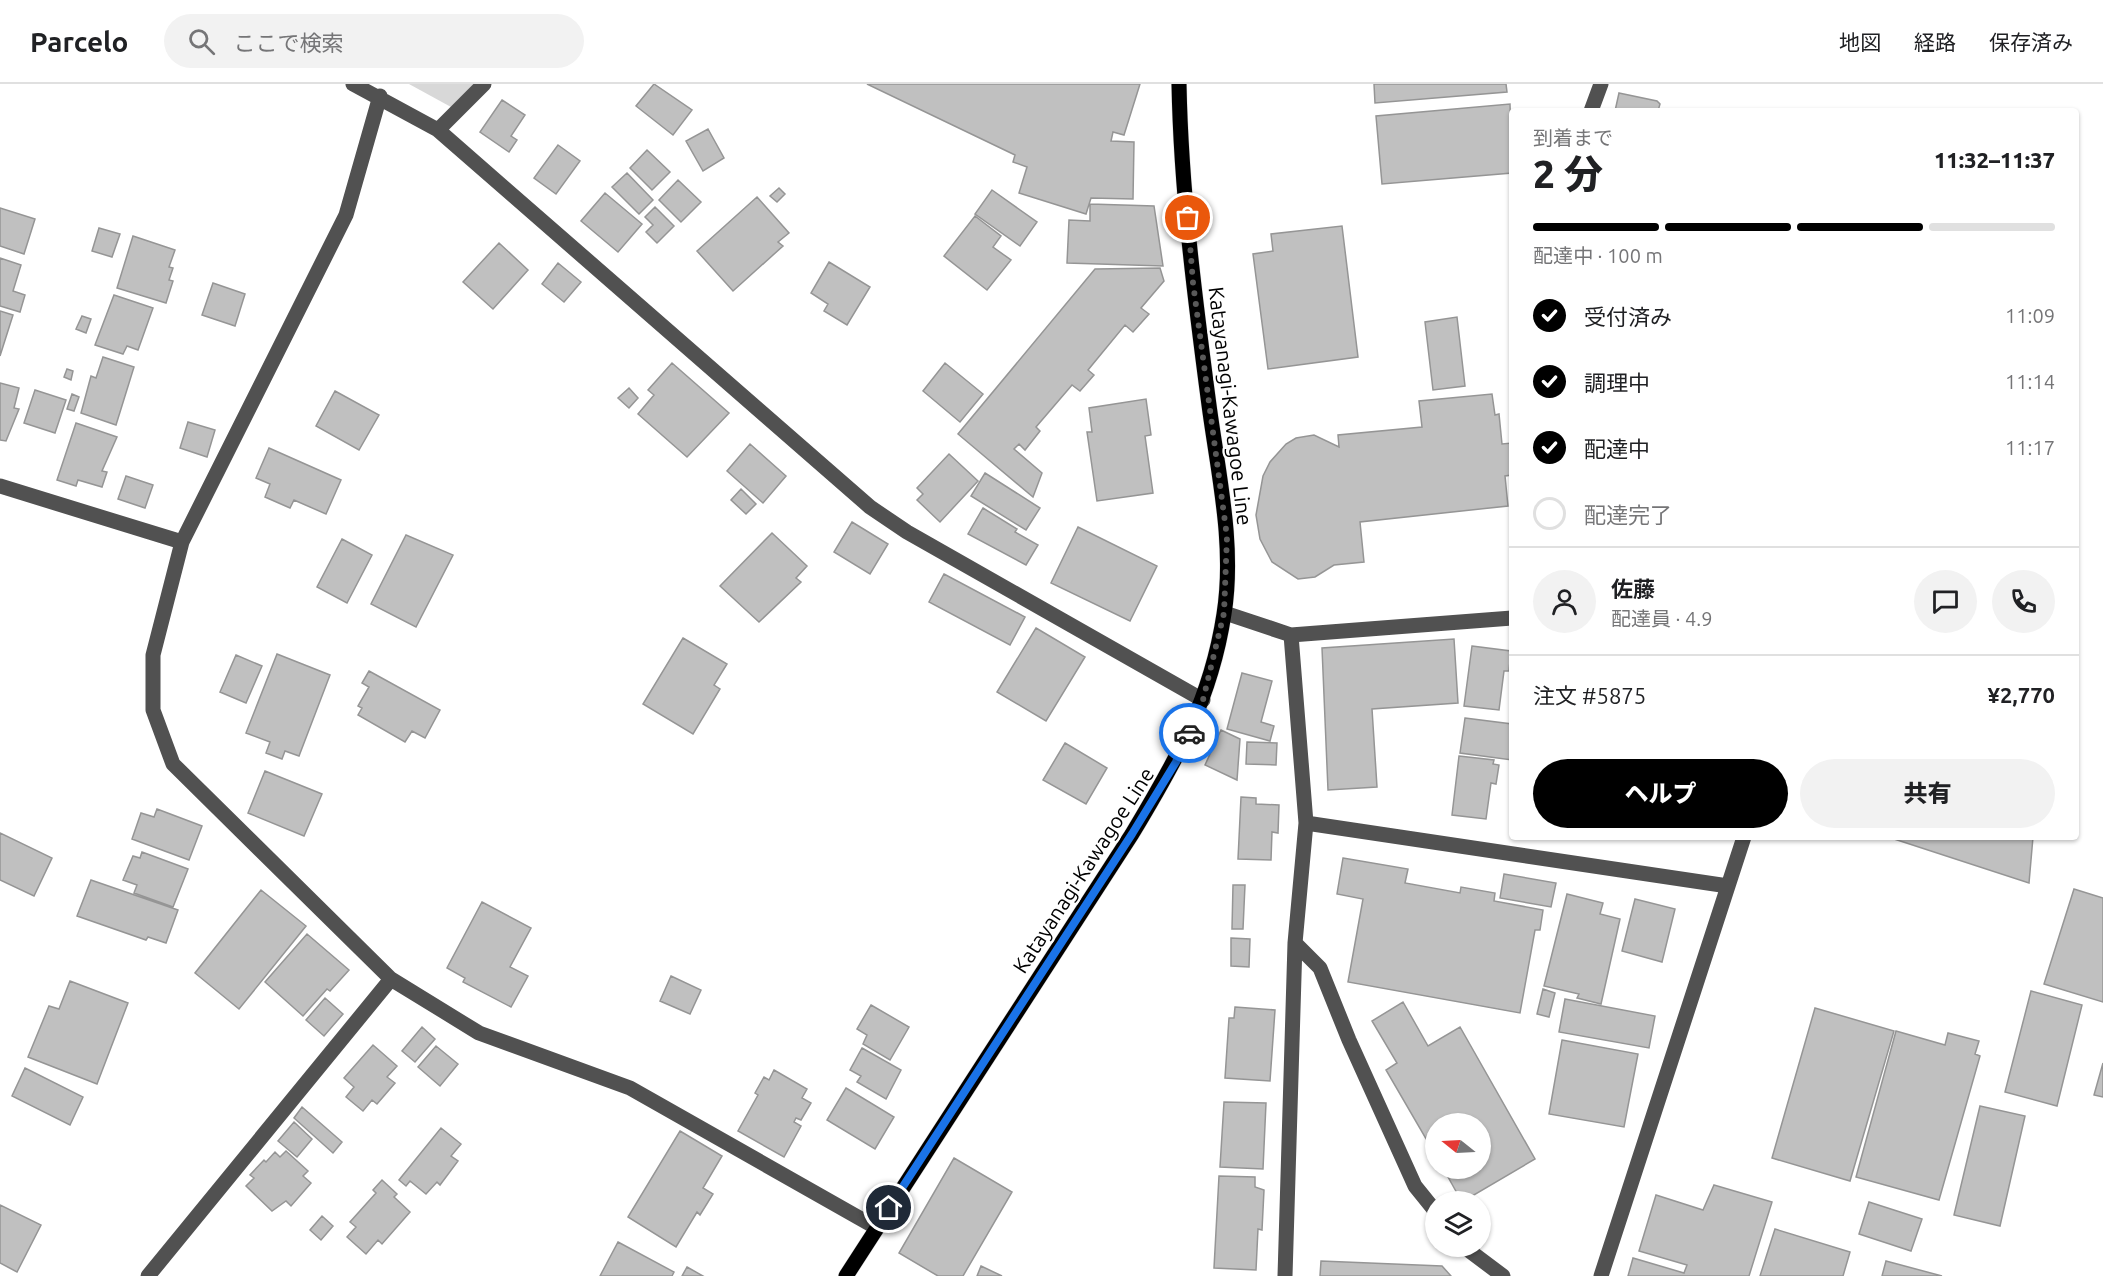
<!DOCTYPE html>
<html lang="ja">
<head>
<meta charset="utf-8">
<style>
  :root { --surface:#fff; --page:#f2f2f2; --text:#202124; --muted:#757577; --line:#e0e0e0; --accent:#000 }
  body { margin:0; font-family:Ubuntu,"Noto Sans JP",sans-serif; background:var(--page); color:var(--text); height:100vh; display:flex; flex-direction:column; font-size:22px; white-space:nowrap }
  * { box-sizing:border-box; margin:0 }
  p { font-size:20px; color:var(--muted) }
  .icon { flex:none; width:33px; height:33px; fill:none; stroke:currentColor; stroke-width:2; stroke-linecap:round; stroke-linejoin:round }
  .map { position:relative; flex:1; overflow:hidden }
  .side { position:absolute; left:1509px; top:24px; width:570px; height:732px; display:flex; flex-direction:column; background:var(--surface); border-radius:6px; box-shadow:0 2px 4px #0004 }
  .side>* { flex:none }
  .needle { width:39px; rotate:288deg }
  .controls { position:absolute; left:1425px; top:1029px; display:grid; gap:12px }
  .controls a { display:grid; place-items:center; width:66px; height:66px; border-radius:50%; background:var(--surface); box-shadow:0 2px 4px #0004; font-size:30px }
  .pin { position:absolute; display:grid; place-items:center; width:51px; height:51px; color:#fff; margin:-26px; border:3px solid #fff; border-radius:50%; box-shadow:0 2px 6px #0007 }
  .courier { position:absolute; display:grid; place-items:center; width:60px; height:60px; margin:-30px; border:4px solid #1a73e8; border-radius:50%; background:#fff; color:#222; box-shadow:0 2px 8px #0007 }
  .head em { font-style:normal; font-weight:800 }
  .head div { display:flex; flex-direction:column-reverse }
  .head { display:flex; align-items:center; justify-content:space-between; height:102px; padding:0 24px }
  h1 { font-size:39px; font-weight:800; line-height:45px }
  .bar { display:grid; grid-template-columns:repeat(4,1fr); gap:9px 6px; align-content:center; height:72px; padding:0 24px }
  .bar i { height:8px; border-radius:4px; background:var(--line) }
  .bar .selected { background:var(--accent) }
  .bar p { grid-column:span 4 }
  .line { display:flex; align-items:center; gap:15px; padding:0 24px; border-top:2px solid var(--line) }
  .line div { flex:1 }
  .round { display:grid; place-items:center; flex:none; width:63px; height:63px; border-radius:32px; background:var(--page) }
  ol { padding:0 24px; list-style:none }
  li { display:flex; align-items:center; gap:18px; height:66px }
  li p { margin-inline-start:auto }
  li .icon { padding:6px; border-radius:50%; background:var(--accent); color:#fff; stroke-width:4 }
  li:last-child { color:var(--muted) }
  li i { width:33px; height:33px; border:3px solid var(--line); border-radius:50% }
  .cta { display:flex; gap:12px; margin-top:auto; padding:12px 24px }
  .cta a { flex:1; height:69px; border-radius:36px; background:var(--accent); color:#fff; font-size:24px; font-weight:800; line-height:69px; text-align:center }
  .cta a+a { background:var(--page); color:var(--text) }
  header { display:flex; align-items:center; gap:36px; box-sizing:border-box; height:84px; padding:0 30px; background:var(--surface); border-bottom:2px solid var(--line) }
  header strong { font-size:28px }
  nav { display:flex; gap:33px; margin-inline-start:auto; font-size:21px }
  .search { width:420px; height:54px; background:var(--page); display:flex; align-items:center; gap:15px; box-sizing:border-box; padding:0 21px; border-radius:33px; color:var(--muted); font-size:22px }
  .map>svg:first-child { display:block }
  .green { fill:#d8d8d8 }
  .building { fill:#c0c0c0; stroke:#959595; stroke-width:1.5 }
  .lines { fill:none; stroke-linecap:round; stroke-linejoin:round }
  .major-casing { stroke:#dbdbdb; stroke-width:16 }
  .minor { stroke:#515151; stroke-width:15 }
  .major { stroke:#000; stroke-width:15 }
  .done { stroke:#595959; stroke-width:6; stroke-dasharray:0 10.8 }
  .route { stroke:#1a73e8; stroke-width:8 }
  .labels { text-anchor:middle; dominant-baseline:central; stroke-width:4.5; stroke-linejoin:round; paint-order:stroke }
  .street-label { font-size:21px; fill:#000; stroke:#fff }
</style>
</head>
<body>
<header>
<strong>Parcelo</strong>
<div class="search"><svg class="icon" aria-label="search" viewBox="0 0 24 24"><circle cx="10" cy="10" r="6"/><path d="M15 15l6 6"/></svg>ここで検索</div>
<nav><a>地図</a><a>経路</a><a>保存済み</a></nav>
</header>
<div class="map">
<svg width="2103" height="1192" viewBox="0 0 2103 1192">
  <rect width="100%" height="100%" fill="#fff"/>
  <path class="green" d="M409 0H474L451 23Z"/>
  <path class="building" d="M654 0 692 26 673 51 636 22Z
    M867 0H1140L1124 51 1113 48 1111 57 1134 58 1133 115 1091 114 1086 130 1019 109 1027 83 1013 78 1015 71Z
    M1374 0H1506L1507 8 1375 19Z
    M1619 9 1657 17 1660 20 1658 27H1615Z
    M502 16 525 31 511 52 517 56 509 68 480 48Z
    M1510 20 1512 89 1382 100 1376 32Z
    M708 45 724 74 703 87 686 57Z
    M558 61 580 77 556 110 534 94Z
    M647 66 670 88 652 106 630 84Z
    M627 89 653 116 639 130 612 103Z
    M678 96 701 118 681 138 659 116Z
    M779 104 785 110 777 118 770 112Z
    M992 106 1037 138 1020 162 975 130Z
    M605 109 642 140 618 168 581 137Z
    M757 113 789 149 778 158 783 162 733 207 697 167Z
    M1090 120 1154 122 1163 182 1067 179 1069 136 1090 137Z
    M655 123 674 142 657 159 646 148 653 141 645 133Z
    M0 124 35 135 24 170 0 162Z
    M975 132 1001 152 993 163 1011 176 987 206 944 172Z
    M1342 142 1358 273 1268 285 1253 170 1273 167 1271 150Z
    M99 144 120 150 112 173 92 167Z
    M133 152 175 166 169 183 173 184 169 196 173 197 166 219 117 204Z
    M499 159 528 186 493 225 463 198Z
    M0 174 21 181 13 207 25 211 20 228 0 222Z
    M829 178 870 203 847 241 824 227 828 220 811 209Z
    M558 179 581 198 564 218 542 200Z
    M1160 184 1164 197 1141 224 1149 230 1133 248 1125 241 1088 286 1094 291 1080 307 1072 301 1036 343 1040 347 1025 366 1019 360 1014 365 1042 389 1033 413 958 350 1095 185Z
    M213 199 245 210 235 242 202 231Z
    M114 211 153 224 138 266 127 262 123 270 95 261Z
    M0 227 13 231 0 272Z
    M82 232 91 235 86 249 76 245Z
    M1457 233 1465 302 1433 306 1425 238Z
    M103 273 134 283 116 341 81 329 91 292 96 294Z
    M672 279 729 329 687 373 638 330 654 311 648 306Z
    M945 279 983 310 960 338 923 307Z
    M67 285 73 287 71 296 64 293Z
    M0 299 19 304 14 324 19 325 6 357 0 356Z
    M629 304 638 314 629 324 618 314Z
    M35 306 66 316 55 349 24 339Z
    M335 307 379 331 359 366 316 342Z
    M72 310 79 313 74 327 67 325Z
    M1492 310 1495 331 1499 330 1502 360 1512 359V391L1505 392 1508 422 1360 438 1364 478 1334 481 1315 493 1298 495 1272 478 1260 455 1256 431 1263 392 1270 378 1286 360 1296 354 1314 351 1339 363 1338 351 1422 343 1419 317Z
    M1146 315 1151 351 1145 352 1153 409 1097 417 1087 348H1092L1089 324Z
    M188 338 215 346 207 373 180 364Z
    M76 339 117 353 102 387 107 388 102 403 78 396 76 402 57 396Z
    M750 360 786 392 763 419 727 387Z
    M269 364 341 396 326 430 294 416 290 424 265 413 270 400 256 394Z
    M949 370 978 397 940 438 917 416 923 410 917 404Z
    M985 389 1040 424 1026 446 971 412Z
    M126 392 153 401 145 424 118 415Z
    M741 405 756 420 746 430 731 416Z
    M983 424 1017 445 1015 448 1038 461 1026 481 968 450Z
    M852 438 888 460 870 490 834 468Z
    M1078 443 1157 482 1130 537 1051 499Z
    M772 449 807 482 796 494 801 498 759 538 720 502Z
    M406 451 453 471 416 543 371 520Z
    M342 455 372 471 347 519 317 503Z
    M944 490 1025 533 1010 561 929 518Z
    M1036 544 1085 573 1046 637 997 608Z
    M683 554 727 580 714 601 720 605 693 650 643 620Z
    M1454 555 1458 619 1372 625 1377 703 1328 706 1322 564Z
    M1472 562 1511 567 1509 587H1504L1499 626 1464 622Z
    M277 570 330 591 299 672 285 667 282 675 266 669 270 658 246 649Z
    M236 571 262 582 246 619 220 608Z
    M369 587 440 626 425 654 412 647 405 658 358 631 362 624 358 622 369 603 362 599Z
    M1242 589 1272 597 1261 638 1274 642 1270 657 1227 645Z
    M1465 634 1512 640V676L1460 669Z
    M1221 646 1240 655 1237 696 1205 681Z
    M1247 658 1277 659 1276 681 1246 680Z
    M1065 659 1107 684 1086 720 1043 696Z
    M1459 672 1494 676 1493 680 1499 681 1496 700 1491 699 1486 735 1452 731Z
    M265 687 322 710 304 752 248 729Z
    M1241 713 1256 714V720L1279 721 1278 749 1272 748 1271 776 1238 775Z
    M157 725 202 742 189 776 132 755 141 729 154 733Z
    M0 749 52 774 34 812 0 796Z
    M1888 753H2033L2029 799Z
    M142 768 188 785 173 823 134 809 137 801 123 796 133 772 140 774Z
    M1343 774 1408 785 1405 799 1460 809 1461 803 1495 809 1494 817 1543 826 1540 846H1535L1520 929 1348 898 1363 815 1337 810Z
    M1504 790 1556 799 1551 823 1500 814Z
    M91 796 178 826 166 859 148 853 146 856 77 832Z
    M1233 801H1245L1243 845H1232Z
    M2074 805 2103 814V918L2044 900Z
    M261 806 306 842 239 925 195 889Z
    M1567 810 1603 819 1600 830 1620 835 1601 920 1577 914 1579 910 1544 902Z
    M1635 815 1675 825 1662 878 1622 867Z
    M482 818 531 844 510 883 528 892 511 923 463 898 465 894 447 884Z
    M307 850 349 886 330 907 327 905 303 932 265 898Z
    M1231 854 1250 855 1249 883 1231 882Z
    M671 892 701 906 690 930 660 917Z
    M70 897 128 919 97 1000 28 973 49 922 59 925Z
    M1543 905 1555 909 1549 933 1537 930Z
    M2031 907 2082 921 2057 1022 2005 1008Z
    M325 914 343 930 324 952 306 936Z
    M1565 915 1655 932 1649 964 1559 948Z
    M1403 918 1428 962 1460 943 1535 1075 1462 1118 1443 1084H1480V1040H1436V1072L1386 986 1397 979 1372 937Z
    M871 921 909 943 890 976 863 960 867 951 857 945Z
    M1235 923 1275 926 1270 997 1225 994 1229 934H1234Z
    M1815 924 1894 947 1850 1097 1772 1074Z
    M422 943 435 955 415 978 402 967Z
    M1896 947 1945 961 1948 949 1979 957 1975 970 1980 972 1939 1116 1856 1093Z
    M1562 956 1638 970 1624 1043 1549 1030Z
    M373 961 397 982 387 993 395 999 377 1020 372 1016 363 1027 346 1013 354 1003 344 994Z
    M436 962 458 980 440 1002 418 983Z
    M862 964 901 986 886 1015 857 998 861 992 850 986Z
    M2103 979V1013L2094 1011Z
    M25 984 83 1013 70 1041 12 1012Z
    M774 986 807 1005 802 1014 811 1019 801 1036 796 1034 794 1038 801 1042 784 1073 738 1047 758 1011 755 1009 764 993 769 996Z
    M846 1004 894 1033 875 1065 827 1036Z
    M1224 1018 1266 1019 1263 1085 1220 1083Z
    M1980 1022 2025 1032 2000 1142 1954 1131Z
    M302 1023 342 1058 333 1069 294 1034Z
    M294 1038 312 1055 297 1073 278 1057Z
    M441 1044 461 1060 451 1072 458 1077 440 1101 437 1098 426 1110 410 1097 406 1102 399 1096Z
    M680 1047 722 1072 703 1104 713 1110 700 1131 697 1128 676 1163 628 1133Z
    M286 1067 308 1087 303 1092 311 1099 291 1122 286 1117 272 1127 246 1102 254 1094 250 1091 264 1076 266 1078 275 1068 280 1073Z
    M954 1074 1012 1108 963 1192H938L899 1169Z
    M1219 1092 1255 1093V1103L1264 1106 1262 1146 1258 1145 1256 1186 1214 1184Z
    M382 1096 397 1110 394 1113 410 1128 382 1160 378 1156 366 1170 347 1153 356 1143 350 1138 376 1109 373 1106Z
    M1714 1101 1772 1118 1749 1192H1628L1633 1174 1684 1189 1687 1181 1639 1167 1656 1111 1703 1126Z
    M1869 1118 1922 1135 1911 1167 1859 1150Z
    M0 1121 41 1141 17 1188 0 1179Z
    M322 1132 333 1142 321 1156 310 1146Z
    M1775 1145 1850 1168 1843 1192H1760Z
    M618 1158 674 1188 672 1192H600Z
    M1321 1177 1442 1182 1451 1192H1320Z
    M1886 1177 1942 1192H1882Z
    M981 1182 1002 1192H977Z
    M687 1183 703 1192H682Z"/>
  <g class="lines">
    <defs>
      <path id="major" d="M846 1192 1132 750C1176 677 1211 616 1224 530 1235 461 1218 389 1209 321 1195 215 1181 107 1179 0"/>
    </defs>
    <use href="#major" class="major-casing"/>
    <path class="minor" d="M353 0 438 46 870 423 907 448 1203 616
      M380 12 346 131 182 458 153 571V626L173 680 391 895 479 949 630 1004 877 1144
      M1591 27 1601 0
      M438 46 484 0
      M0 402 182 458
      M1225 529 1291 551 1512 534
      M1306 739 1728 802
      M1295 859 1320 884 1349 956 1415 1102 1436 1128
      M1463 1162 1503 1192
      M148 1192 391 895
      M1285 1192 1295 859 1306 739 1291 551
      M1601 1192 1744 753"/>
    <use href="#major" class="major"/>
  </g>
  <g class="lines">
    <path class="done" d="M1188 134 1193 199 1227 453 1224 529 1203 616 1189 649"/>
    <path class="route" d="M889 1124 1132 750 1176 678 1189 649"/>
  </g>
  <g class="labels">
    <g class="street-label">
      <text transform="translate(1231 322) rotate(83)">Katayanagi-Kawagoe Line</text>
      <text transform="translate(1083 786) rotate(-57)">Katayanagi-Kawagoe Line</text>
    </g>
  </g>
</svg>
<div class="controls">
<a><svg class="needle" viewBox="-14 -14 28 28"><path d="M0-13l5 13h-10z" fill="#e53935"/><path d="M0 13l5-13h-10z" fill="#757577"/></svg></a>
<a><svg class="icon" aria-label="layers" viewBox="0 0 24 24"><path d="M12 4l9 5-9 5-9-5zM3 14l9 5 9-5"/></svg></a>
</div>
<div class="pin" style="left:1188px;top:134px;background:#ea580c"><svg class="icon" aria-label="bag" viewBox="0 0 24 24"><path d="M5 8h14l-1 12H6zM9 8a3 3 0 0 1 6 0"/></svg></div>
<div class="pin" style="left:889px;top:1124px;background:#1f2937"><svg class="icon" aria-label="home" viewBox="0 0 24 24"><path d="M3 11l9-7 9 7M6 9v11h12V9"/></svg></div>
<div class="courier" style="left:1189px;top:649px"><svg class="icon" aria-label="car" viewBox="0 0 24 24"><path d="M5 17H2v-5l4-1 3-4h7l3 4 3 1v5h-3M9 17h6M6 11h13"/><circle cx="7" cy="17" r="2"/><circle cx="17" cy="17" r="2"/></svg></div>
<section class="side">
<div class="head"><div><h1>2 分</h1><p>到着まで</p></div><em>11:32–11:37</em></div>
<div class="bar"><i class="selected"></i><i class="selected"></i><i class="selected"></i><i></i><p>配達中 · 100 m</p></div>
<ol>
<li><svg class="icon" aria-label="check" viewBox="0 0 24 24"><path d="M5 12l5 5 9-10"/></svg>受付済み<p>11:09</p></li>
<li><svg class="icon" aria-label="check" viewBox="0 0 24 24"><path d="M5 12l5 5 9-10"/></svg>調理中<p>11:14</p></li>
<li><svg class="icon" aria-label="check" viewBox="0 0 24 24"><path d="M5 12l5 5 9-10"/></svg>配達中<p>11:17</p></li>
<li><i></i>配達完了</li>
</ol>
<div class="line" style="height:108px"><a class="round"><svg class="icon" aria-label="person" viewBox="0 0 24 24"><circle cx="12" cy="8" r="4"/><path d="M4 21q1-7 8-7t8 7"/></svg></a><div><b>佐藤</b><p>配達員 · 4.9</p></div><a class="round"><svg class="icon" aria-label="chat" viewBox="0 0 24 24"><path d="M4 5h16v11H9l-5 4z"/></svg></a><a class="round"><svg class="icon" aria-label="phone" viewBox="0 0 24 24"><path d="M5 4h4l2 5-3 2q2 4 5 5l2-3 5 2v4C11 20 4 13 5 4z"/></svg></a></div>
<div class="line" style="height:78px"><div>注文 #5875</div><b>¥2,770</b></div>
<div class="cta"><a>ヘルプ</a><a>共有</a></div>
</section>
</div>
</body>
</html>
